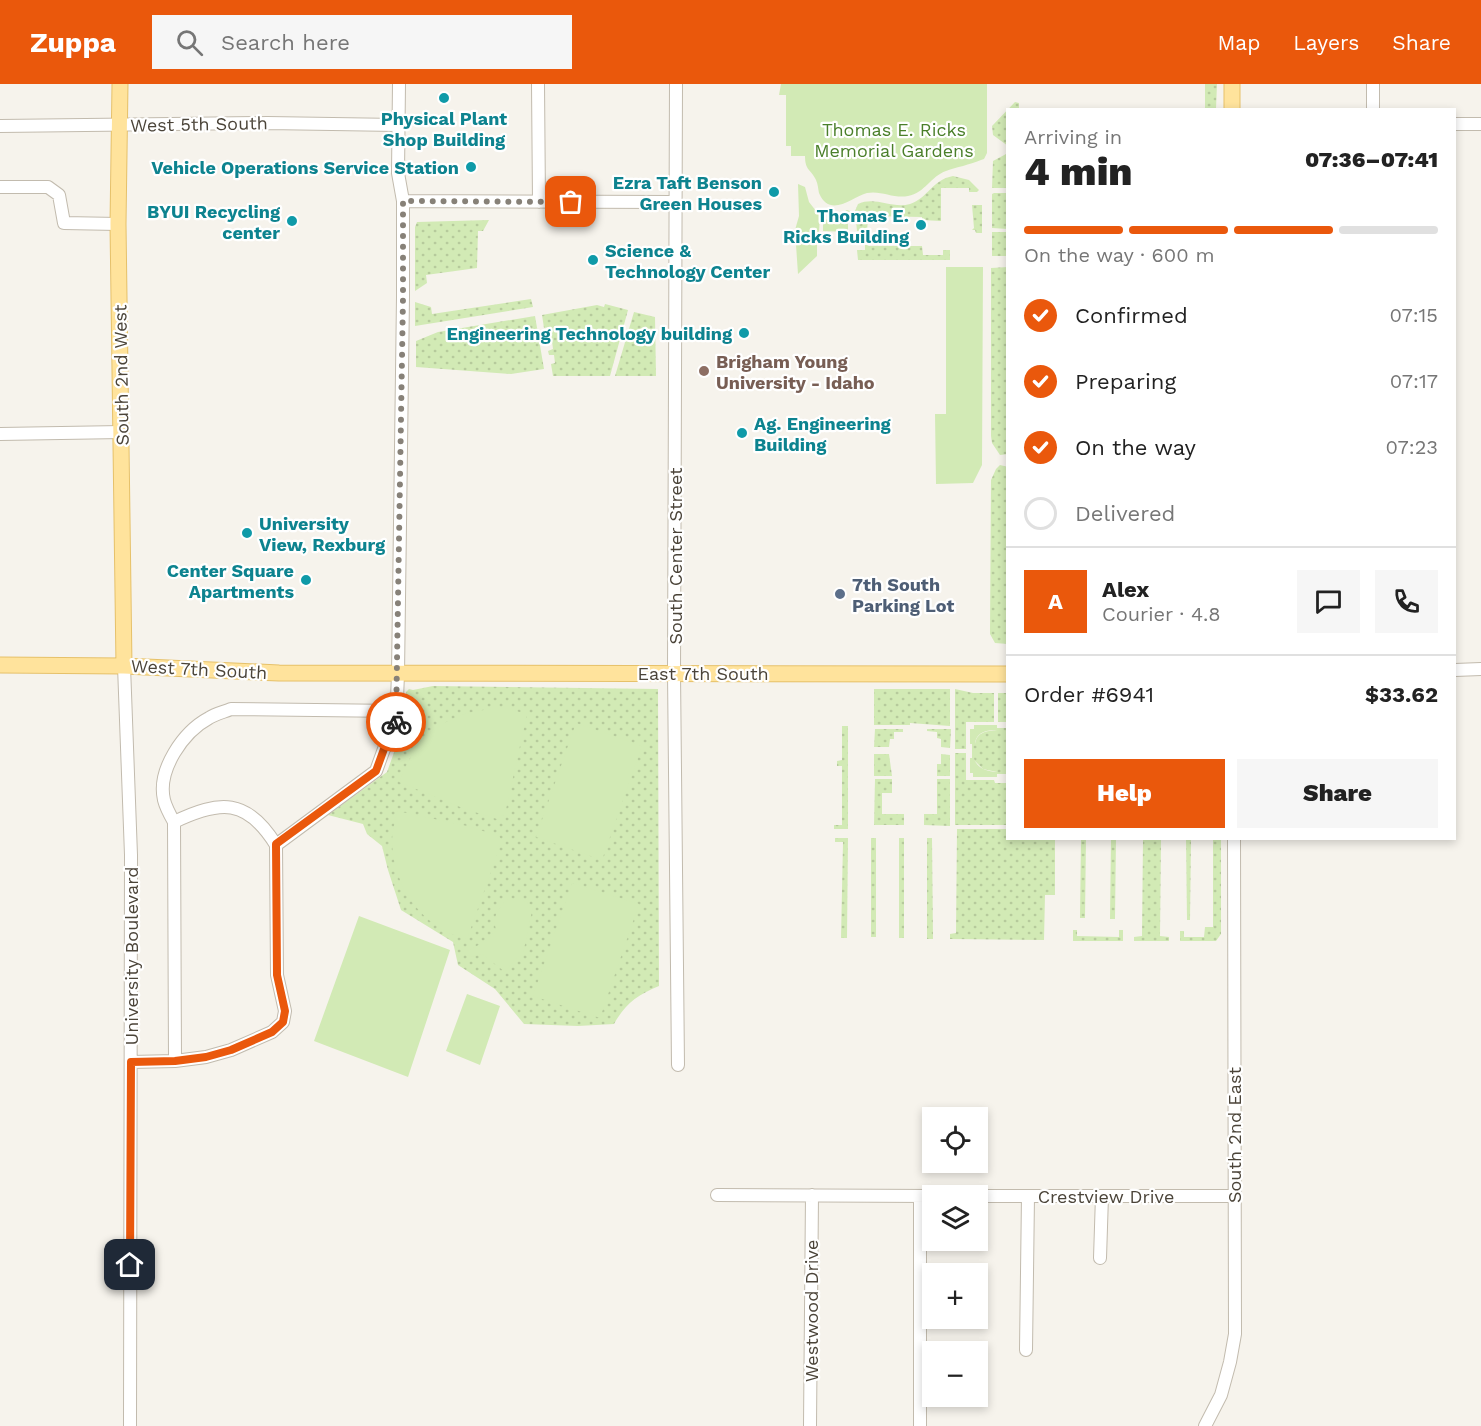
<!DOCTYPE html>
<html lang="en">
<head>
<meta charset="utf-8">
<style>
  :root { --surface:#fff; --page:#f6f6f6; --text:#222; --muted:#767676; --line:#e0e0e0; --accent:#ea580c }
  body { margin:0; font-family:"Work Sans",sans-serif; background:var(--page); color:var(--text); height:100vh; display:flex; flex-direction:column; font-size:22px; white-space:nowrap }
  * { box-sizing:border-box; margin:0 }
  p { font-size:20px; color:var(--muted) }
  .icon { flex:none; width:33px; height:33px; fill:none; stroke:currentColor; stroke-width:2; stroke-linecap:round; stroke-linejoin:round }
  .map { position:relative; flex:1; overflow:hidden }
  .details { position:absolute; left:1006px; top:24px; width:450px; height:732px; display:flex; flex-direction:column; background:var(--surface); border-radius:0px; box-shadow:0 3px 9px #0003 }
  .details>* { flex:none }
  .tools { position:absolute; left:922px; top:1023px; display:grid; gap:12px }
  .tools a { display:grid; place-items:center; width:66px; height:66px; border-radius:0px; background:var(--surface); box-shadow:0 3px 9px #0003; font-size:30px }
  .pin { position:absolute; display:grid; place-items:center; width:51px; height:51px; color:#fff; margin:-26px; border-radius:12px; box-shadow:0 3px 9px #0006 }
  .courier { position:absolute; display:grid; place-items:center; width:60px; height:60px; margin:-30px; border:4px solid #ea580c; border-radius:50%; background:#fff; color:#222; box-shadow:0 2px 8px #0007 }
  .head em { font-style:normal; font-weight:800 }
  .head div { display:flex; flex-direction:column-reverse }
  .head { display:flex; align-items:center; justify-content:space-between; height:102px; padding:0 18px }
  h1 { font-size:39px; font-weight:800; line-height:45px }
  .bar { display:grid; grid-template-columns:repeat(4,1fr); gap:9px 6px; align-content:center; height:72px; padding:0 18px }
  .bar i { height:8px; border-radius:4px; background:var(--line) }
  .bar .on { background:var(--accent) }
  .bar p { grid-column:span 4 }
  .line { display:flex; align-items:center; gap:15px; padding:0 18px; border-top:2px solid var(--line) }
  .line div { flex:1 }
  .round { display:grid; place-items:center; flex:none; width:63px; height:63px; border-radius:0px; background:var(--page) }
  ol { padding:0 18px; list-style:none }
  li { display:flex; align-items:center; gap:18px; height:66px }
  li p { margin-inline-start:auto }
  li .icon { padding:6px; border-radius:50%; background:var(--accent); color:#fff; stroke-width:4 }
  li:last-child { color:var(--muted) }
  li i { width:33px; height:33px; border:3px solid var(--line); border-radius:50% }
  .primary-button { display:flex; gap:12px; margin-top:auto; padding:12px 18px }
  .primary-button a { flex:1; height:69px; border-radius:0px; background:var(--accent); color:#fff; font-size:24px; font-weight:800; line-height:69px; text-align:center }
  .primary-button a+a { background:var(--page); color:var(--text) }
  header { display:flex; align-items:center; gap:36px; box-sizing:border-box; height:84px; padding:0 30px; background:var(--accent); color:#fff }
  header strong { font-size:28px }
  nav { display:flex; gap:33px; margin-inline-start:auto; font-size:21px }
  .search { width:420px; height:54px; background:var(--page); display:flex; align-items:center; gap:15px; box-sizing:border-box; padding:0 21px; border-radius:0px; color:var(--muted); font-size:22px }
  .map>svg:first-child { display:block }
  .grass { fill:url(#grass-dots) }
  .garden { fill:#d2eab5 }
  .lines { fill:none; stroke-linecap:round; stroke-linejoin:round }
  .minor-casing { stroke:#c2bbae; stroke-width:14 }
  .major-casing { stroke:#e6c16a; stroke-width:17 }
  .minor { stroke:#fff; stroke-width:12 }
  .major { stroke:#ffe39c; stroke-width:15 }
  .done { stroke:#878178; stroke-width:6; stroke-dasharray:0 10.8 }
  .route { stroke:#ea580c; stroke-width:8 }
  .culture-dot { fill:#0f9aa8; stroke:#fff; stroke-width:2 }
  .education-dot { fill:#8d6e63; stroke:#fff; stroke-width:2 }
  .service-dot { fill:#5c6f8a; stroke:#fff; stroke-width:2 }
  .labels { text-anchor:middle; dominant-baseline:central; stroke-width:4.5; stroke-linejoin:round; paint-order:stroke }
  .culture-label { font-size:18px; font-weight:bold; fill:#0d838f; stroke:#fff; text-anchor:end }
  .street-label { font-size:18px; fill:#4b4439; stroke:#fff }
  .park-label { font-size:18px; fill:#4a7f2a; stroke:#fff }
  .education-label { font-size:18px; font-weight:bold; fill:#785e54; stroke:#fff; text-anchor:start }
  .service-label { font-size:18px; font-weight:bold; fill:#4e5e75; stroke:#fff; text-anchor:start }
</style>
</head>
<body>
<header>
<strong>Zuppa</strong>
<div class="search"><svg class="icon" aria-label="search" viewBox="0 0 24 24"><circle cx="10" cy="10" r="6"/><path d="M15 15l6 6"/></svg>Search here</div>
<nav><a>Map</a><a>Layers</a><a>Share</a></nav>
</header>
<div class="map">
<svg width="1481" height="1342" viewBox="0 0 1481 1342">
  <defs>
    <pattern id="grass-dots" width="8" height="8" patternUnits="userSpaceOnUse" patternTransform="scale(1.5)"><rect width="8" height="8" fill="#d2eab5"/><path d="M2 2h.1M6 6h.1" fill="none" stroke="#b6ca9c" stroke-width="1.8" stroke-linecap="round"/></pattern>
  </defs>
  <rect width="100%" height="100%" fill="#f6f3ec"/>
  <path class="grass" d="M1205 0H1217L1216 25H1205Z
    M1015 18 1019 19V25L1008 26V62L993 51 992 42Z
    M1008 69V104H992L993 77Z
    M953 92 969 96 979 106 977 108H969V104H941V137L922 136V133L868 132 867 148 857 147 855 127 858 120C875 112 892 125 910 120 928 114 932 96 953 92Z
    M994 109H1008V145L992 144V110Z
    M972 121H982V149H976L975 146H972L974 144Z
    M489 136 483 147H478L477 184 426 191 427 199 415 207V143L417 138Z
    M992 148H1008V172H992Z
    M865 160 869 162H922L923 171H943V166H950V176H858L857 166H865Z
    M1008 183V370L1000 371 992 359 991 352V184Z
    M531 215 533 223 415 242V218L431 223 432 230Z
    M605 220 628 226 610 292H553L551 280 555 279 554 271H549L548 267 553 265 552 257H547L546 252 550 251 549 243 544 244 542 231 597 221 604 223Z
    M634 228 655 233 656 292H615Z
    M535 232 544 285 511 290 416 283V257L438 248Z
    M1000 381 1008 383V560L995 559 990 550 991 396 996 385Z
    M433 602 658 605 659 902C637 911 625 920 614 940L578 942 524 940 495 905 458 881 453 858 401 826 388 786 382 762 367 750 363 740 328 731 387 688 405 638 406 608 409 605 413 606Z
    M874 605H950V642L910 639V641H874Z
    M955 605 973 609H994V638H966V665H955Z
    M998 609H1008V638H998Z
    M842 642H848V745H834V741H842V682H837V677L842 676Z
    M997 644H1008V690H997V688L983 685 972 674V660H975C977 648 986 647 997 646Z
    M875 645H903V648H894V655H890L889 663H874Z
    M927 645H951L950 664 941 663V655L937 654V648L927 647Z
    M955 669H966V696H994L995 699H1008V741H955Z
    M874 670H889L892 692H874Z
    M941 670 950 671V692H937V680H941Z
    M875 695H892V709H882V730H904V741H874Z
    M937 695H950V742L924 741V730H937Z
    M957 745H1008V754L1055 755V811H1045L1044 856 950 855V850L956 849Z
    M835 754H848L847 854H841L843 758H835Z
    M871 754H876V853H871Z
    M899 754H904V854H899Z
    M927 754H932L933 855H927Z
    M1081 755H1086L1085 834H1080Z
    M1111 755H1116L1115 835H1110Z
    M1143 755H1161L1160 852 1169 853V857H1134V853L1142 852Z
    M1186 755H1191L1190 836H1187Z
    M1213 755H1221V850L1216 857H1180V847H1184V853H1204L1205 843H1213Z
    M1073 846H1077V852L1119 853V846H1123V857H1073Z"/>
  <path class="garden" d="M781 0H987V69L984 75 981 76C969 81 957 83 946 87 931 92 925 109 908 112 894 115 881 106 867 109 852 113 830 135 819 109 818 105 818 100 816 96 811 85 805 87 805 72H791V62H786V11H779Z
    M798 100 805 103 809 118 820 132 819 148 817 150V172L798 190 795 146 799 132Z
    M847 126 850 127 852 139H848V148L823 147V136L839 134 841 129Z
    M946 183H983L982 381 973 399 936 400 935 330H946Z
    M491 625H508L527 630 505 730 497 735 465 725 399 698C416 654 443 630 491 625Z
    M576 639 642 662 602 776 536 753Z
    M974 641H997V646C987 646 976 648 975 660H970V645H974Z
    M970 674H974C977 685 987 687 997 688V693H973V689H970Z
    M397 727 467 742 499 752 502 757 467 855C423 845 394 804 392 759 392 748 395 738 397 727Z
    M572 799 639 820 600 934 533 912Z
    M509 814 524 817 533 822 523 870 517 873 505 888 482 870 471 873 466 871 467 867C479 861 488 857 496 846 492 831 499 823 509 814Z
    M359 832 450 866 408 993 314 957Z
    M467 910 500 922 480 981 446 967Z"/>
  <g class="lines">
    <defs>
      <path id="minor" d="M538 0 539 118
        M676 0 674 589 678 981
        M1373 0V26
        M1455 40H1481
        M0 42 267 39 398 41
        M0 103H48L59 111 64 139 118 140
        M403 117 674 118
        M0 350 122 348
        M124 582 131 771 130 1342
        M1455 586 1481 585
        M174 738C220 716 247 714 276 761
        M175 977 174 738C170 731 166 724 164 716 157 686 183 648 209 634 215 630 224 628 231 625L397 627
        M131 978 175 977 206 973 231 966 272 948 283 938 285 927 277 891 276 761 376 687 384 665 394 652 396 639 398 590 403 213V117L398 89 399 0
        M717 1111 933 1112
        M978 1112H1234
        M1100 1174 1102 1112
        M1026 1266 1028 1112
        M810 1342 812 1111
        M920 1342V1112
        M1205 1342 1221 1311 1230 1278 1235 1250 1234 754"/>
      <path id="major" d="M120 0 118 140 124 582
        M1232 0V26
        M0 581 124 582 279 589 1008 590"/>
    </defs>
    <use href="#minor" class="minor-casing"/>
    <use href="#major" class="major-casing"/>
    <use href="#minor" class="minor"/>
    <use href="#major" class="major"/>
  </g>
  <g class="lines">
    <path class="done" d="M396 638 403 213V117L571 118"/>
    <path class="route" d="M130 1181 131 978 175 977 206 973 231 966 272 948 283 938 285 927 277 891 276 760 376 687 384 665 394 652 396 638"/>
  </g>
  <g class="culture-dot">
    <circle cx="444" cy="14" r="6"/>
    <circle cx="471" cy="83" r="6"/>
    <circle cx="774" cy="108" r="6"/>
    <circle cx="292" cy="137" r="6"/>
    <circle cx="921" cy="141" r="6"/>
    <circle cx="593" cy="176" r="6"/>
    <circle cx="744" cy="249" r="6"/>
    <circle cx="742" cy="349" r="6"/>
    <circle cx="247" cy="449" r="6"/>
    <circle cx="306" cy="496" r="6"/>
  </g>
  <circle class="education-dot" cx="704" cy="287" r="6"/>
  <circle class="service-dot" cx="840" cy="510" r="6"/>
  <g class="labels">
    <g class="culture-label">
      <text x="444" y="34" text-anchor="middle">Physical Plant<tspan x="444" dy="21">Shop Building</tspan></text>
      <text x="459" y="83">Vehicle Operations Service Station</text>
      <text x="762" y="98">Ezra Taft Benson<tspan x="762" dy="21">Green Houses</tspan></text>
      <text x="280" y="127">BYUI Recycling<tspan x="280" dy="21">center</tspan></text>
      <text x="909" y="131">Thomas E.<tspan x="909" dy="21">Ricks Building</tspan></text>
      <text x="605" y="166" text-anchor="start">Science &amp;<tspan x="605" dy="21">Technology Center</tspan></text>
      <text x="732" y="249">Engineering Technology building</text>
      <text x="754" y="339" text-anchor="start">Ag. Engineering<tspan x="754" dy="21">Building</tspan></text>
      <text x="259" y="439" text-anchor="start">University<tspan x="259" dy="21">View, Rexburg</tspan></text>
      <text x="294" y="486">Center Square<tspan x="294" dy="21">Apartments</tspan></text>
    </g>
    <g class="street-label">
      <text transform="translate(199 40) rotate(-1)">West 5th South</text>
      <text transform="translate(121 291) rotate(-91)">South 2nd West</text>
      <text transform="translate(675 472) rotate(-90)">South Center Street</text>
      <text transform="translate(199 585) rotate(3)">West 7th South</text>
      <text x="703" y="589">East 7th South</text>
      <text transform="translate(131 872) rotate(-90)">University Boulevard</text>
      <text transform="translate(1234 1051) rotate(-90)">South 2nd East</text>
      <text x="1106" y="1112">Crestview Drive</text>
      <text transform="translate(811 1227) rotate(-90)">Westwood Drive</text>
    </g>
    <g class="park-label">
      <text x="894" y="45">Thomas E. Ricks<tspan x="894" dy="21">Memorial Gardens</tspan></text>
    </g>
    <g class="education-label">
      <text x="716" y="277">Brigham Young<tspan x="716" dy="21">University - Idaho</tspan></text>
    </g>
    <g class="service-label">
      <text x="852" y="500">7th South<tspan x="852" dy="21">Parking Lot</tspan></text>
    </g>
  </g>
</svg>
<div class="tools">
<a><svg class="icon" aria-label="locate" viewBox="0 0 24 24"><circle cx="12" cy="12" r="6"/><path d="M12 2v4M12 18v4M2 12h4M18 12h4"/></svg></a>
<a><svg class="icon" aria-label="layers" viewBox="0 0 24 24"><path d="M12 4l9 5-9 5-9-5zM3 14l9 5 9-5"/></svg></a>
<a>+</a>
<a>−</a>
</div>
<div class="pin" style="left:571px;top:118px;background:#ea580c"><svg class="icon" aria-label="bag" viewBox="0 0 24 24"><path d="M5 8h14l-1 12H6zM9 8a3 3 0 0 1 6 0"/></svg></div>
<div class="pin" style="left:130px;top:1181px;background:#1f2937"><svg class="icon" aria-label="home" viewBox="0 0 24 24"><path d="M3 11l9-7 9 7M6 9v11h12V9"/></svg></div>
<div class="courier" style="left:396px;top:638px"><svg class="icon" aria-label="bike" viewBox="0 0 24 24"><circle cx="6" cy="16" r="4"/><circle cx="18" cy="16" r="4"/><path d="M6 16l4-8h5l3 8M10 8l3 8H6M13 5h3"/></svg></div>
<section class="details">
<div class="head"><div><h1>4 min</h1><p>Arriving in</p></div><em>07:36–07:41</em></div>
<div class="bar"><i class="on"></i><i class="on"></i><i class="on"></i><i></i><p>On the way · 600 m</p></div>
<ol>
<li><svg class="icon" aria-label="check" viewBox="0 0 24 24"><path d="M5 12l5 5 9-10"/></svg>Confirmed<p>07:15</p></li>
<li><svg class="icon" aria-label="check" viewBox="0 0 24 24"><path d="M5 12l5 5 9-10"/></svg>Preparing<p>07:17</p></li>
<li><svg class="icon" aria-label="check" viewBox="0 0 24 24"><path d="M5 12l5 5 9-10"/></svg>On the way<p>07:23</p></li>
<li><i></i>Delivered</li>
</ol>
<div class="line" style="height:108px"><b class="round" style="background:var(--accent);color:#fff">A</b><div><b>Alex</b><p>Courier · 4.8</p></div><a class="round"><svg class="icon" aria-label="chat" viewBox="0 0 24 24"><path d="M4 5h16v11H9l-5 4z"/></svg></a><a class="round"><svg class="icon" aria-label="phone" viewBox="0 0 24 24"><path d="M5 4h4l2 5-3 2q2 4 5 5l2-3 5 2v4C11 20 4 13 5 4z"/></svg></a></div>
<div class="line" style="height:78px"><div>Order #6941</div><b>$33.62</b></div>
<div class="primary-button"><a>Help</a><a>Share</a></div>
</section>
</div>
</body>
</html>
